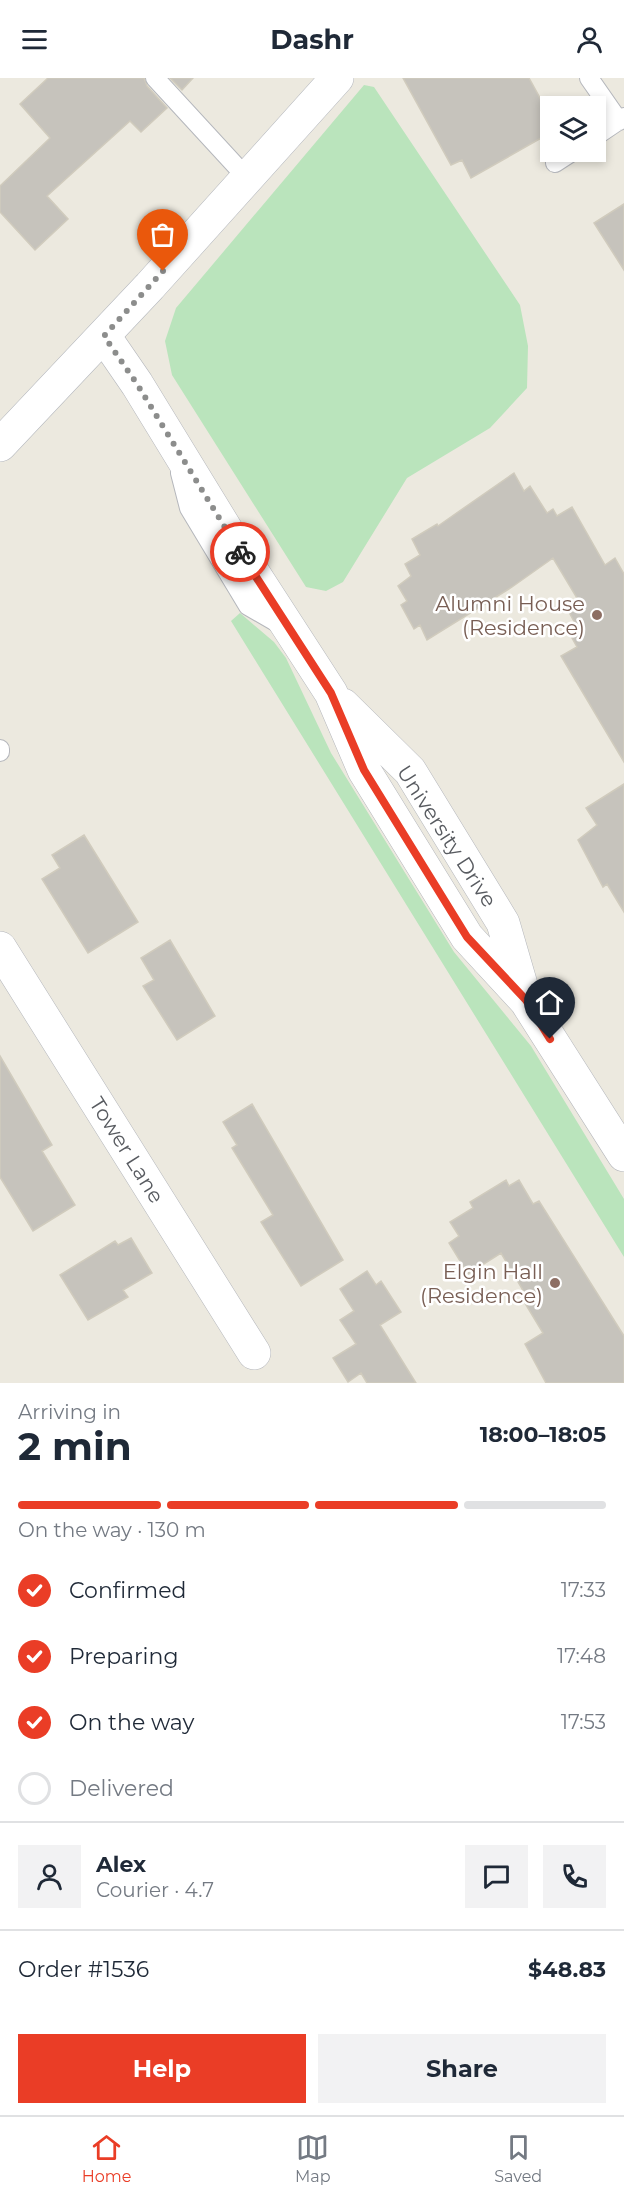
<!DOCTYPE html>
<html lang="en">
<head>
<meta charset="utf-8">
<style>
  :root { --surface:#fff; --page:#f2f2f3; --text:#1f2937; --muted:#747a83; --line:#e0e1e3; --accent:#ea3d26 }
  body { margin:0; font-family:Montserrat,sans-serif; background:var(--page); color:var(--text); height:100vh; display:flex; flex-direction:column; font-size:22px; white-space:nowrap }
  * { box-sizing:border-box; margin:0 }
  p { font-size:20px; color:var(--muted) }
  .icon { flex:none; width:33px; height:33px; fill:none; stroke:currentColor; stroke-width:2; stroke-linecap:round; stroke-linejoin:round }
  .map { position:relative; height:1305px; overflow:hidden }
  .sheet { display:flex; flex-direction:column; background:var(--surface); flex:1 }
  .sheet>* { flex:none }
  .buttons { position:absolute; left:540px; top:18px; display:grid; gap:12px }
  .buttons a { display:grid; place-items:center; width:66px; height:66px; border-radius:0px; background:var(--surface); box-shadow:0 3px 9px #0003; font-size:30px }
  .pin { position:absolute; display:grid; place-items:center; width:51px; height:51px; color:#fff; margin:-62px -26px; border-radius:50% 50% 50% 0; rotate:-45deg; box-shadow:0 0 6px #0007 }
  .pin .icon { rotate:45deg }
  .courier { position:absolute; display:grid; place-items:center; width:60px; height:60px; margin:-30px; border:4px solid #ea3d26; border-radius:50%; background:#fff; color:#222; box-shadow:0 2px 8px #0007 }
  .summary em { font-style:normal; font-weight:700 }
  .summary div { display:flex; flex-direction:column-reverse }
  .summary { display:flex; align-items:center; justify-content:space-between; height:102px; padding:0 18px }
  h1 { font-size:39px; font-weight:700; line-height:45px }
  .bar { display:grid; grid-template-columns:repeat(4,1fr); gap:9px 6px; align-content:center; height:72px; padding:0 18px }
  .bar i { height:8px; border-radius:4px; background:var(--line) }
  .bar .selected { background:var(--accent) }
  .bar p { grid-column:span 4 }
  .line { display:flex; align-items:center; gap:15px; padding:0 18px; border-top:2px solid var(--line) }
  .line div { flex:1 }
  .round { display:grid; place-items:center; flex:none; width:63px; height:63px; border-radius:0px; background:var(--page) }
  ol { padding:0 18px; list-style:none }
  li { display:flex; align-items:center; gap:18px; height:66px }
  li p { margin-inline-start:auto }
  li .icon { padding:6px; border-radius:50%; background:var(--accent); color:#fff; stroke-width:4 }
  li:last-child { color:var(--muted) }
  li i { width:33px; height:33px; border:3px solid var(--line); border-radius:50% }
  .cta { display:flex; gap:12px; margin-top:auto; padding:12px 18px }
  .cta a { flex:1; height:69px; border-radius:0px; background:var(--accent); color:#fff; font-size:24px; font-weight:700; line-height:69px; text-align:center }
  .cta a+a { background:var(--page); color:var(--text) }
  header { display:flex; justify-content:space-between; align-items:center; height:78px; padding:0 18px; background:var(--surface); font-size:27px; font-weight:700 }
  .menu { display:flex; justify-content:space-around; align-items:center; height:84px; border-top:2px solid var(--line); background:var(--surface); font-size:16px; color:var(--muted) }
  .menu a { display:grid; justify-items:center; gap:3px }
  .menu .selected { color:var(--accent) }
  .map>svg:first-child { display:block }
  .green { fill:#bae4bc }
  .building { fill:#c6c3bc; stroke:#d0cbbd; stroke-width:1.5 }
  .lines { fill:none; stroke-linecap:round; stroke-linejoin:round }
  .service-casing { stroke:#b5b7bc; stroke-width:20 }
  .minor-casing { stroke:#b5b7bc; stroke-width:34 }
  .tertiary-casing { stroke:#b5b7bc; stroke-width:34 }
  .secondary-casing { stroke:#b5b8be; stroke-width:34 }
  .service { stroke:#fff; stroke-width:18 }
  .minor { stroke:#fff; stroke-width:33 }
  .tertiary { stroke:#fff; stroke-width:33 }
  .secondary { stroke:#fff; stroke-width:33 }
  .done { stroke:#8c8d8c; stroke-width:6; stroke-dasharray:0 10.8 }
  .route { stroke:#ea3d26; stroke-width:8 }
  .education-dot { fill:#8d6e63; stroke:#fff; stroke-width:2 }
  .labels { text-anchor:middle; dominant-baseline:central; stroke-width:5; stroke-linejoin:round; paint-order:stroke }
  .education-label { font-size:21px; fill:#785e54; stroke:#fff; text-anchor:end }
  .street-label { font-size:21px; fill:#585b60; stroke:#fff }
</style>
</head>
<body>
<header><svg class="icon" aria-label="menu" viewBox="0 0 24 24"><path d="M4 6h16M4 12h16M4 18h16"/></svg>Dashr<svg class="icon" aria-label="person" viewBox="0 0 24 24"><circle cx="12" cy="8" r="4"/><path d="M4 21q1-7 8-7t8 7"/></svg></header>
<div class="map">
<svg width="624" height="1305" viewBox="0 0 624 1305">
  <rect width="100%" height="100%" fill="#ece9df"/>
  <path class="green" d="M364 7 374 9 520 227 528 268 527 310 490 350 407 400 343 504 326 513 306 509 172 297 165 263 176 230Z
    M240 535 274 564 286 580 331 675 454 874 531 968 624 1121V1179L231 543Z"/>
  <path class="building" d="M48 0H144L147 8 167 30 141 54 130 43 47 118 68 141 35 172 0 134V108L50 60 20 26Z
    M170 0H193L182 12Z
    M403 0H529L550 38V55L471 100 462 82 451 87Z
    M624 126V192L594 145Z
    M514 395 524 413 530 408 547 435 553 431 557 438 572 429 605 487 615 480 624 496V684L561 578 577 569 572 560 580 554 566 529 577 520 553 480 512 509 427 562 420 547 414 551 401 527 407 523 398 508 411 498 405 486 420 477 412 461 437 446 438 448Z
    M624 706V834L607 806 603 809 578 762 597 747 586 730Z
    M84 757 138 844 88 875 42 801 60 790 52 777Z
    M170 862 215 938 177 962 143 908 154 902 141 880Z
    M0 978 52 1067 42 1073 75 1127 33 1153 0 1099Z
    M252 1026 343 1182 301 1208 261 1144 273 1137 232 1070 237 1067 223 1044Z
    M506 1102 509 1108 519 1102 533 1126 539 1123 624 1258V1305H546L525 1266 543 1255 520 1217 524 1214 501 1175 468 1196 449 1165 459 1158 450 1144 473 1130 470 1124Z
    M131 1160 152 1195 123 1212 128 1219 88 1242 60 1197 115 1163 118 1167Z
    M367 1193 376 1207 381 1203 401 1234 380 1247 416 1305H367L361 1295 348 1304 333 1280 356 1266 340 1242 354 1233 340 1211Z"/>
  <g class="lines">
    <defs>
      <path id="service" d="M155 0 247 100
        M589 0 619 43
        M596 58 624 39
        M555 85 572 74
        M180 395 189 430 248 528 281 547
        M0 671V674"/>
      <path id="minor" d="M0 870 254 1275"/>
      <path id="tertiary" d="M104 258 137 306 241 476 331 615 364 692 467 859 526 923 624 1077
        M343 627 410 693 503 845 524 917"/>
      <path id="secondary" d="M0 367 150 208 337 0"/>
    </defs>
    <use href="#service" class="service-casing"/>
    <use href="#minor" class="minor-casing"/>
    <use href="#tertiary" class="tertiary-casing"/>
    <use href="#secondary" class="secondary-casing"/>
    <use href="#service" class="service"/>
    <use href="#minor" class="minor"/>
    <use href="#tertiary" class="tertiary"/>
    <use href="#secondary" class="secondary"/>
  </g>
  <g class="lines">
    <path class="done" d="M163 193 104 258 137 306 240 474"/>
    <path class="route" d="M240 474 331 615 364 692 467 859 526 922 550 961"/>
  </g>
  <g class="education-dot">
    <circle cx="597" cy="537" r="6"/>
    <circle cx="555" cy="1205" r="6"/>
  </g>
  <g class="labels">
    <g class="education-label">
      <text x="585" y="525">Alumni House<tspan x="585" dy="24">(Residence)</tspan></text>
      <text x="543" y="1193">Elgin Hall<tspan x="543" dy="24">(Residence)</tspan></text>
    </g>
    <g class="street-label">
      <text transform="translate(447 758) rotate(57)">University Drive</text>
      <text transform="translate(127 1072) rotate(58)">Tower Lane</text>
    </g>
  </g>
</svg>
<div class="buttons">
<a><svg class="icon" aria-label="layers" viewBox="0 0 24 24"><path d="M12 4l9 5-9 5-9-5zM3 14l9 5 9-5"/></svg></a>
</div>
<div class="pin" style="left:163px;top:193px;background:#ea580c"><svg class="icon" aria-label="bag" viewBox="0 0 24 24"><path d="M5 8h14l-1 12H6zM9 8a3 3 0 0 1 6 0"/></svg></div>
<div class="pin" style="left:550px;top:961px;background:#1f2937"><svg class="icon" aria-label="home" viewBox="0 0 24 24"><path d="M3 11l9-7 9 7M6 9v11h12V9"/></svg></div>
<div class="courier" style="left:240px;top:474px"><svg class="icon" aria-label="bike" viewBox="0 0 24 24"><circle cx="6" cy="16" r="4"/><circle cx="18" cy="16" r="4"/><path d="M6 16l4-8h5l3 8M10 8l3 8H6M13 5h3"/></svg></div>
</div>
<section class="sheet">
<div class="summary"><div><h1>2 min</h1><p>Arriving in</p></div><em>18:00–18:05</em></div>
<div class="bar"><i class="selected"></i><i class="selected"></i><i class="selected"></i><i></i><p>On the way · 130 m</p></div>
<ol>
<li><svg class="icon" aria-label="check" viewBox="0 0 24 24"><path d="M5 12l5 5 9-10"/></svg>Confirmed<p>17:33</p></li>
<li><svg class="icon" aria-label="check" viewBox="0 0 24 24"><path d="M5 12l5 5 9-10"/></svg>Preparing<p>17:48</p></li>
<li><svg class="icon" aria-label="check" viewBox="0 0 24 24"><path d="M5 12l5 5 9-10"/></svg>On the way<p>17:53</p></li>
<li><i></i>Delivered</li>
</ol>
<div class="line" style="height:108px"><a class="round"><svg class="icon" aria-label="person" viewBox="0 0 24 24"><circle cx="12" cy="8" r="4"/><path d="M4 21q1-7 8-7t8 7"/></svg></a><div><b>Alex</b><p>Courier · 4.7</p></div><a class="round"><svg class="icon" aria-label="chat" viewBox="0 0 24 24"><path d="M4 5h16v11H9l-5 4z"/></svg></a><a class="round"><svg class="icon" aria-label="phone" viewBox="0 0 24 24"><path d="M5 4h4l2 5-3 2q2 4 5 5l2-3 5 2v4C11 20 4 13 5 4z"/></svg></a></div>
<div class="line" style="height:78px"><div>Order #1536</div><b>$48.83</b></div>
<div class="cta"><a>Help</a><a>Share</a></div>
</section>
<nav class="menu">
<a class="selected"><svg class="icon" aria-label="home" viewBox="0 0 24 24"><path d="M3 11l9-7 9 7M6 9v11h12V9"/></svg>Home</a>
<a><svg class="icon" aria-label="map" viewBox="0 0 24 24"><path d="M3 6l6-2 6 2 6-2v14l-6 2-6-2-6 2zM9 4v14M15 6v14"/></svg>Map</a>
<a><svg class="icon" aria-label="saved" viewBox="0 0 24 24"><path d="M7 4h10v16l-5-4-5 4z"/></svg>Saved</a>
</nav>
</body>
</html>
